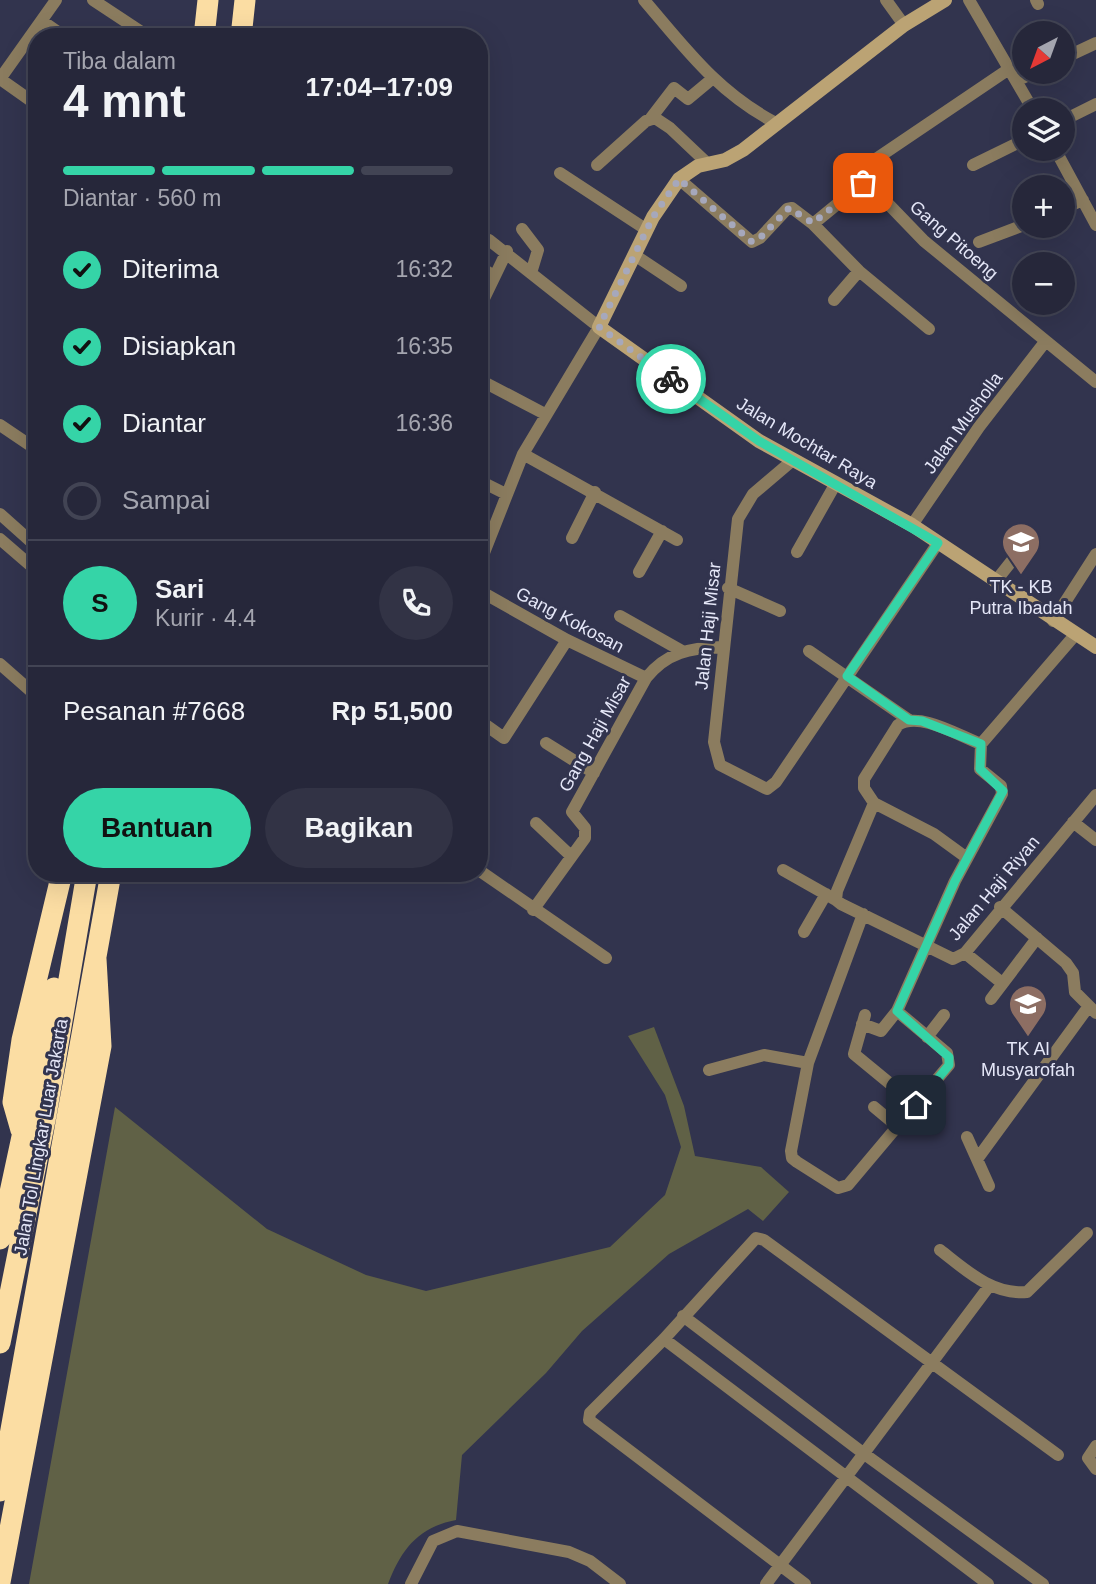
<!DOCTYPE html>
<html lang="id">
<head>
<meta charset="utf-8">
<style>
  :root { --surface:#26273a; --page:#323345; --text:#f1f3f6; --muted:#a4a5af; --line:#424454; --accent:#35d4a7 }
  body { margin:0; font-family:Helvetica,sans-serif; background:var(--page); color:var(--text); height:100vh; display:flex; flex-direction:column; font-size:26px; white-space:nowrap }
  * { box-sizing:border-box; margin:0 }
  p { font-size:23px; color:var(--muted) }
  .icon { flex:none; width:38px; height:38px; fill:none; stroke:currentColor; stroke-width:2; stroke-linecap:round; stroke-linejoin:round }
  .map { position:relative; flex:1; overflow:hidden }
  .sheet { position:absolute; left:28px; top:28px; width:460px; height:854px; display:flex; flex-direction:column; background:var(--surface); border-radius:28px; box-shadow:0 7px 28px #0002,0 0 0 2px var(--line) }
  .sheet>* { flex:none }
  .needle { width:46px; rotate:221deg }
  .controls { position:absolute; left:1012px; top:21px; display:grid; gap:14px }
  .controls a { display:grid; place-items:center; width:63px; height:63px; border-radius:50%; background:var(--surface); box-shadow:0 7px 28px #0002,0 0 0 2px var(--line); font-size:35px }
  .pin { position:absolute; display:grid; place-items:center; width:60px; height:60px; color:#fff; margin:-30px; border-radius:14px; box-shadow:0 4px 10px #0006 }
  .courier { position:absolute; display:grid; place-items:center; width:70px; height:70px; margin:-35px; border:5px solid #35d4a7; border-radius:50%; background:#fff; color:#222; box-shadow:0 2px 9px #0007 }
  .headline em { font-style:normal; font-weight:800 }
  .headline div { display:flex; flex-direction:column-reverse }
  .headline { display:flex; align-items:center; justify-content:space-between; height:119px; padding:0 35px }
  h1 { font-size:46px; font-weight:800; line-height:52px }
  .bar { display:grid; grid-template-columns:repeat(4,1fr); gap:10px 7px; align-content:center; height:84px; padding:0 35px }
  .bar i { height:9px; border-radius:5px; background:var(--line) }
  .bar .selected { background:var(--accent) }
  .bar p { grid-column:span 4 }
  .line { display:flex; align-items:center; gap:18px; padding:0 35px; border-top:2px solid var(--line) }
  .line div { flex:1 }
  .round { display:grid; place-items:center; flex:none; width:74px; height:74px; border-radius:37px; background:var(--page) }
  ol { padding:0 35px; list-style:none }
  li { display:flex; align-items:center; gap:21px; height:77px }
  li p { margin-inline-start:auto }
  li .icon { padding:7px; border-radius:50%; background:var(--accent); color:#111; stroke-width:4 }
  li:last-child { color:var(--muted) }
  li i { width:38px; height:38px; border:4px solid var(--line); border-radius:50% }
  .primary-button { display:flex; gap:14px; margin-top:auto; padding:14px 35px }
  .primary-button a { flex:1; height:80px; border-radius:42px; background:var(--accent); color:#111; font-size:28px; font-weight:800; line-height:80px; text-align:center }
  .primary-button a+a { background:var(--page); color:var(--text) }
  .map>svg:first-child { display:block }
  .green { fill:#606146 }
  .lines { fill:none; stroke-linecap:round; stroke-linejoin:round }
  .street { stroke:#8b7c5f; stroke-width:12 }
  .secondary { stroke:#bba374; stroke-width:14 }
  .highway { stroke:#fbdda3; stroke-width:21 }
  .done { stroke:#a6a8bc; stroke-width:7; stroke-dasharray:0 12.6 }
  .route { stroke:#35d4a7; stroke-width:9 }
  .labels { text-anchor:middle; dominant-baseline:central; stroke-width:6; stroke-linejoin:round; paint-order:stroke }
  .street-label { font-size:18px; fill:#e5e7f8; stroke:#32344e }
  .poi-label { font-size:18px; fill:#e5e7f8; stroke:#32344e }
</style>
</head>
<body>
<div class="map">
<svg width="1096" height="1584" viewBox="0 0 1096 1584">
  <rect width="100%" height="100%" fill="#32344e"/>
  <path class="green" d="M654 1027 684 1106 695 1156 761 1167 789 1192 763 1221 748 1209 669 1254 582 1331 546 1373 462 1455 456 1520C418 1527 401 1550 388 1584H29L115 1107 267 1229 366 1275 426 1291 610 1247 665 1195 681 1147 665 1095 628 1036Z"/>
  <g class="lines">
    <path class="street" d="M93 0 149 37
      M644 0C685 48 718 93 776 123
      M886 0 904 25
      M969 0 1033 110
      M1036 0 1038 4
      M42 21 65 37
      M1062 59 1096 43
      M0 79 56 0
      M0 79 37 105
      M1016 81 1035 72
      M651 118 674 88 688 99 712 79
      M1062 121 1096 104
      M1055 149 1096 225
      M597 165 646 121 655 118 670 128 707 163
      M973 165 1024 140
      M560 173 647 230
      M679 179 752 242 760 238 787 209 792 208 813 224 863 183H868L924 241 1096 382
      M861 184V173L867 165 1009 69
      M1062 209 1083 200
      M813 224 859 271 929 329
      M522 229 538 250 531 273
      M979 242 1024 225
      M636 256 681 286
      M480 267 494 276
      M834 300 859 271
      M480 307 507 251
      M480 380 545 414
      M0 425 37 450
      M523 454 677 540
      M793 460 753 494 738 519 714 742 720 765 767 789 776 782 938 543
      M480 481 506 494
      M0 514 37 547
      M912 525 979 427 1045 342
      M572 538 595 492
      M0 539 37 571
      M797 552 836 483
      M480 563 523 454 599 327 489 240
      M639 572 662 531
      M995 582 1022 548
      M728 588 780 611
      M480 591 567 640 646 678
      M620 616 682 651
      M1053 621 1096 554
      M809 651 909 720
      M0 664 33 693
      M480 721 504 738 567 640
      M546 743 594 773
      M981 744C959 736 920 711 898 725L864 779V788L874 803 837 891 836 900 841 904 953 959 965 953 1096 795
      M874 803 934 834 967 858
      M1073 822 1096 840
      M536 823 571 856
      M783 870 836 900
      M480 871 606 958
      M1000 907 1066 963 1073 973 1075 992 1096 1013
      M533 910 585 838V828L572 812 646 678C667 652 690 648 722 647
      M863 914 808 1063 791 1151 792 1158 797 1162 838 1188 848 1185 949 1065 947 1053 897 1011
      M804 932 826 894
      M965 953 1002 983
      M991 999 1037 938
      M865 1015 854 1054 916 1105
      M862 1024 881 1031 897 1011 955 881 1002 794 1001 786 980 769 981 744 1075 635
      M927 1037 944 1015
      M709 1070 764 1055 808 1063
      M874 1107 898 1127
      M967 1137 989 1186
      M978 1158 1089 1006
      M940 1250C967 1271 992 1295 1027 1292L1087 1233
      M683 1316 863 1453 1043 1584
      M664 1339 988 1584
      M1096 1446 1088 1458 1096 1469
      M411 1584 433 1541 457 1531 569 1552 590 1561 620 1584
      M766 1584 990 1285
      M805 1584 589 1420 590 1413 664 1339 756 1238 764 1240 1058 1455"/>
    <path class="secondary" d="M945 0 904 25 743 150 725 160 698 166 679 179 653 217 599 327 759 441 912 525 1096 647"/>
    <path class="highway" d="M204 37 208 0
      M241 37 245 0
      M21 1130 13 1102 22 1040 62 873
      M0 1239 54 988
      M0 1343 46 1115 87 873
      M0 1491 111 873
      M0 1582 101 1046 96 959"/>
  </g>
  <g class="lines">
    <path class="done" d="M671 379 599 327 653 217 679 179 752 242 760 238 789 208 813 223 863 183"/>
    <path class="route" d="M671 379 759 441 938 543 847 676 909 720 922 721 981 744 980 769 1003 791 955 881 897 1011 949 1057V1065L916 1105"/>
  </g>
  <defs>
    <symbol id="school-pin" viewBox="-11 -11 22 30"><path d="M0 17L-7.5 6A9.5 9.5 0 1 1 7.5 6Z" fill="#8d6e63" stroke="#32344e"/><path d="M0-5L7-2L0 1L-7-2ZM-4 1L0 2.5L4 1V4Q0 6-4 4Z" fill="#fff"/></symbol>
  </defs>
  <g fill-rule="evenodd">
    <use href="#school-pin" x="999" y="520" width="44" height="60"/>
    <use href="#school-pin" x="1006" y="982" width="44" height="60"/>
  </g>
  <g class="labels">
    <g class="street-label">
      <text transform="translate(954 240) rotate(41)">Gang Pitoeng</text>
      <text transform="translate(963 423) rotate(-54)">Jalan Musholla</text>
      <text transform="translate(807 443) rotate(31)">Jalan Mochtar Raya</text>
      <text transform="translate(570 620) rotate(28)">Gang Kokosan</text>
      <text transform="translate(708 626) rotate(-84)">Jalan Haji Misar</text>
      <text transform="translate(595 734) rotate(-61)">Gang Haji Misar</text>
      <text transform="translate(994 888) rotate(-50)">Jalan Haji Riyan</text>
      <text transform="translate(41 1137) rotate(-80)">Jalan Tol Lingkar Luar Jakarta</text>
    </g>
    <g class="poi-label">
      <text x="1021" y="587">TK - KB<tspan x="1021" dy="21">Putra Ibadah</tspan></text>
      <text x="1028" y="1049">TK Al<tspan x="1028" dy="21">Musyarofah</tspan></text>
    </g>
  </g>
</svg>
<div class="controls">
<a><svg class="needle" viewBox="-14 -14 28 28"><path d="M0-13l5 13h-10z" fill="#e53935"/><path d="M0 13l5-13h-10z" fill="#a4a5af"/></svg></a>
<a><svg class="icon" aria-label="layers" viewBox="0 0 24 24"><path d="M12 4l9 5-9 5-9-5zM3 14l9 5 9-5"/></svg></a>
<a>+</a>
<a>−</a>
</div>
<div class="pin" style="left:863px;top:183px;background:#ea580c"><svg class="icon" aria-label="bag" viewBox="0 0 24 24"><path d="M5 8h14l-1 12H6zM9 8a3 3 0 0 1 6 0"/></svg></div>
<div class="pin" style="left:916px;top:1105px;background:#1f2937"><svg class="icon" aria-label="home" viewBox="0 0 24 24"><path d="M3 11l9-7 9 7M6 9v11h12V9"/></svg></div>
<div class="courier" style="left:671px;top:379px"><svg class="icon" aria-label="bike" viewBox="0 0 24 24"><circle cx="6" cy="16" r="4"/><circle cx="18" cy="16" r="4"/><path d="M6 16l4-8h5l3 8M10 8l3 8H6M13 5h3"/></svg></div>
<section class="sheet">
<div class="headline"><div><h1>4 mnt</h1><p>Tiba dalam</p></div><em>17:04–17:09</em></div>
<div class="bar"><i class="selected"></i><i class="selected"></i><i class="selected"></i><i></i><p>Diantar · 560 m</p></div>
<ol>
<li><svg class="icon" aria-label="check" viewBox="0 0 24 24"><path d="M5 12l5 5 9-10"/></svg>Diterima<p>16:32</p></li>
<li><svg class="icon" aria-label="check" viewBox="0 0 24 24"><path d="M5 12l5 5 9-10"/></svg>Disiapkan<p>16:35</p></li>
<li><svg class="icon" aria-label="check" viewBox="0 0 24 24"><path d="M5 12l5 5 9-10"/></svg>Diantar<p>16:36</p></li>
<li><i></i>Sampai</li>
</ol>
<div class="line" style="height:126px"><b class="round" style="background:var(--accent);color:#111">S</b><div><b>Sari</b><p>Kurir · 4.4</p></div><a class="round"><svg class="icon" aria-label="phone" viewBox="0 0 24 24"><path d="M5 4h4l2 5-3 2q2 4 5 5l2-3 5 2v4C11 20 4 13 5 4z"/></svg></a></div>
<div class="line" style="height:91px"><div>Pesanan #7668</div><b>Rp 51,500</b></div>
<div class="primary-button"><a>Bantuan</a><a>Bagikan</a></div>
</section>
</div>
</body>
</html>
